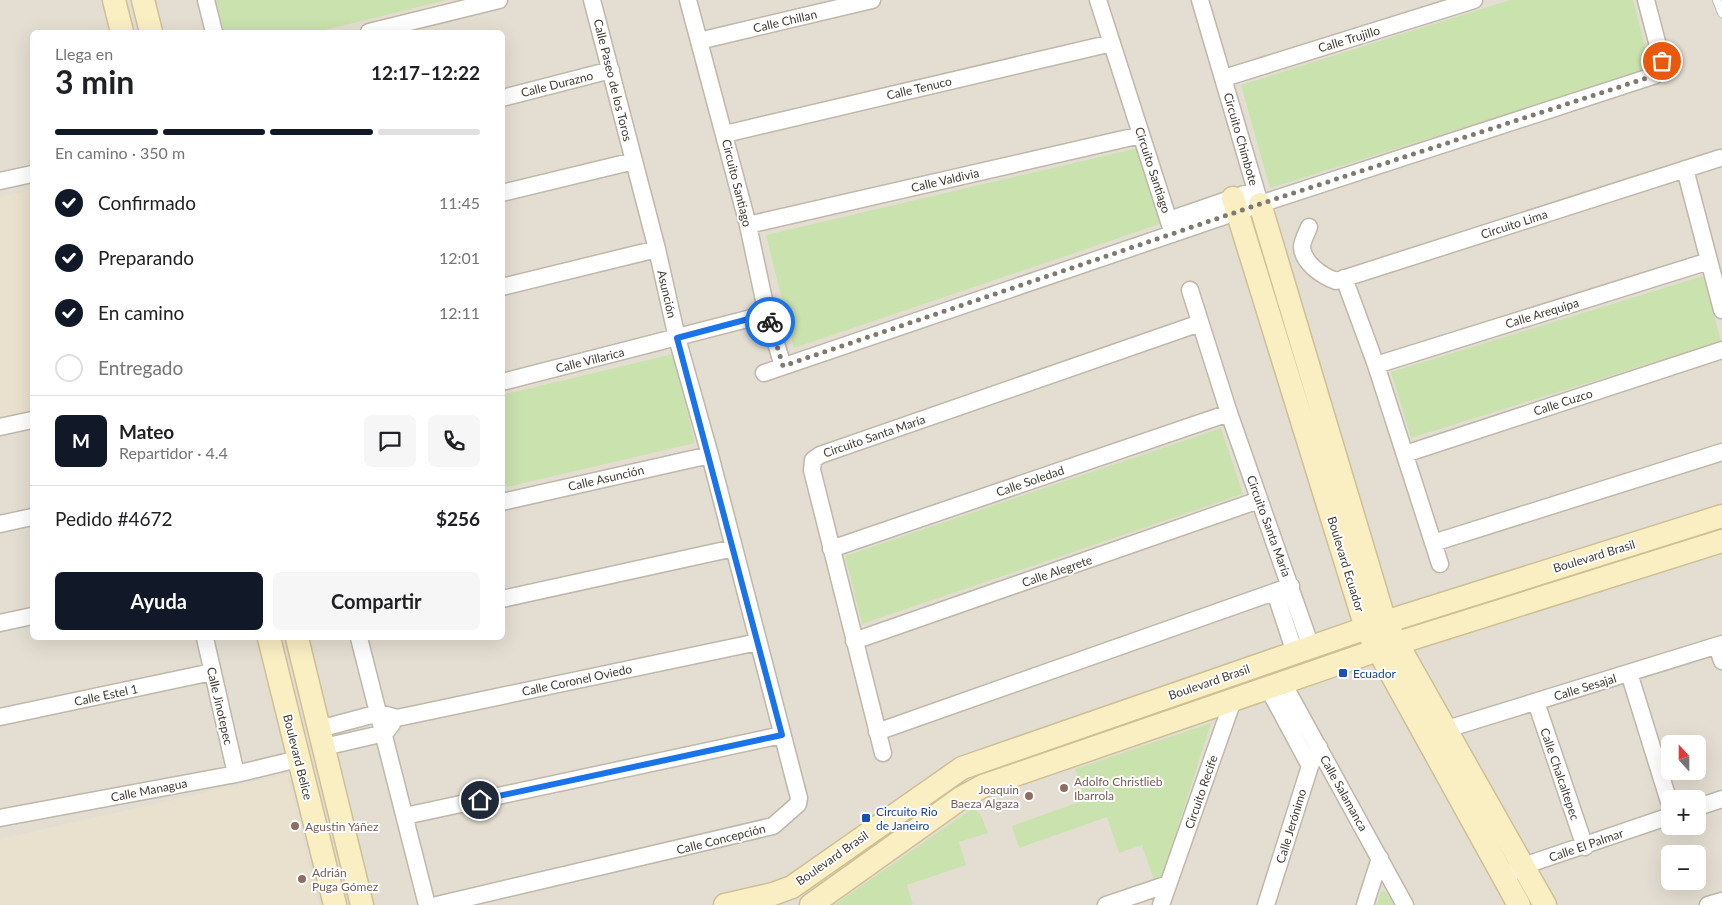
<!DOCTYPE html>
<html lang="es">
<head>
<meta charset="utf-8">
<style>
  :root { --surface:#fff; --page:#f6f6f6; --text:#202124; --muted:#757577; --line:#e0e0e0; --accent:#111827 }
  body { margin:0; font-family:Lato,sans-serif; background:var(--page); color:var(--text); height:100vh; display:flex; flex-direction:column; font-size:19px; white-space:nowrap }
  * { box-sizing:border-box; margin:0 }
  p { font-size:16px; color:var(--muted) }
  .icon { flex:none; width:28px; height:28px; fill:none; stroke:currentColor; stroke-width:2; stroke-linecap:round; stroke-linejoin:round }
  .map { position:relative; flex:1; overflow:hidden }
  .details { position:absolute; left:30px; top:30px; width:475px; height:610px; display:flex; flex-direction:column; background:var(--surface); border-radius:8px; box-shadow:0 5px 20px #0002 }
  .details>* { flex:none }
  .needle { width:32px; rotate:339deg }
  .fabs { position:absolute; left:1661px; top:735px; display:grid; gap:10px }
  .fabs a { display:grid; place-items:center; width:45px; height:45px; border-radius:8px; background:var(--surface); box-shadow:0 5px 20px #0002; font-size:25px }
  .pin { position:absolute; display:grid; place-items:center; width:42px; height:42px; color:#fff; margin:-21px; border:2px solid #fff; border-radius:50%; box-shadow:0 1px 5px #0007 }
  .courier { position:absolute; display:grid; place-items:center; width:50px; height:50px; margin:-25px; border:4px solid #1a73e8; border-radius:50%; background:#fff; color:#222; box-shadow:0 1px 6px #0007 }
  .overview em { font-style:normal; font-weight:700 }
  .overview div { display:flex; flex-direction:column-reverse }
  .overview { display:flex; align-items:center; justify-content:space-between; height:85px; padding:0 25px }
  h1 { font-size:32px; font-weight:700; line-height:38px }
  .bar { display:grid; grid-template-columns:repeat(4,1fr); gap:8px 5px; align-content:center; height:60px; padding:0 25px }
  .bar i { height:6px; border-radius:4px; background:var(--line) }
  .bar .active { background:var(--accent) }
  .bar p { grid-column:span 4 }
  .line { display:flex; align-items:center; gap:12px; padding:0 25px; border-top:1px solid var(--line) }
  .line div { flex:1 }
  .round { display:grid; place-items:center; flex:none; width:52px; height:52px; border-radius:8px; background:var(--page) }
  ol { padding:0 25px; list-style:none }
  li { display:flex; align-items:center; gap:15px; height:55px }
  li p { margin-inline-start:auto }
  li .icon { padding:5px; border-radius:50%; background:var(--accent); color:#fff; stroke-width:4 }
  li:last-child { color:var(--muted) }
  li i { width:28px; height:28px; border:2px solid var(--line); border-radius:50% }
  .cta { display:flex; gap:10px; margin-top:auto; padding:10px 25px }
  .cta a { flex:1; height:58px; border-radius:8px; background:var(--accent); color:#fff; font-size:20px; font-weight:700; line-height:58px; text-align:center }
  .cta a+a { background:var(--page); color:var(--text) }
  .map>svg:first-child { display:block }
  .residential { fill:#e4ded2; fill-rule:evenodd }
  .education { fill:#e9e1ce }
  .green { fill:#cae2ae }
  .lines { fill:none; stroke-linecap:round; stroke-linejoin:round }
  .lane-casing { stroke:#beb7aa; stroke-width:10 }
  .street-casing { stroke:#beb7aa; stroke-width:19 }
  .secondary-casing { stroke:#cdc096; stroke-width:25 }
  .lane { stroke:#fff; stroke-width:8 }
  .street { stroke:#fff; stroke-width:16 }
  .secondary { stroke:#faeec3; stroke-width:22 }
  .done { stroke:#7e7a71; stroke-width:5; stroke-dasharray:0 9 }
  .route { stroke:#1a73e8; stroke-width:6 }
  .transit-dot { fill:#1a4fb4; stroke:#fff; stroke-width:2 }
  .education-dot { fill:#8d6e63; stroke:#fff; stroke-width:2 }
  .labels { text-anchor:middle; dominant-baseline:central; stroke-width:4; stroke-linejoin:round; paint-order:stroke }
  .street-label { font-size:12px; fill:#413c34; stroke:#fff }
  .transit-label { font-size:12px; fill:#164399; stroke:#fff; text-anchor:start }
  .education-label { font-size:12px; fill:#785e54; stroke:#fff; text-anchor:start }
</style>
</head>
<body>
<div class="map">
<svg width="1722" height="905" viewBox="0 0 1722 905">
  <rect width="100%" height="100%" fill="#f0ece3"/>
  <path class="residential" d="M0 0H1722V905H0ZM32 32H502V638H32ZM1670 744H1698V771H1670ZM1670 799H1698V826H1670ZM1670 854H1698V881H1670Z"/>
  <path class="education" d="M32 190V410L0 417V197Z
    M287 774 319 905H0V839Z"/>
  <path class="green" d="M216 0H447L317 32H224Z
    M1510 0H1633L1651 69 1270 188 1241 85Z
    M1138 148 1160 224 794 348 766 235Z
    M1703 276 1721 341 1411 438 1391 372Z
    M673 354 695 443 503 488 502 395Z
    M1221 428 1243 494 862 624 845 556Z
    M1211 723 1162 877 1154 880 1142 845 1119 853 1107 817 1019 848 1012 826 1085 800 1075 769Z
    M973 808 981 815 988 833 959 842 966 865 907 885 913 905H834Z
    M1385 891 1395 905H1377L1380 893Z"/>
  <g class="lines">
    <defs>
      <path id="lane" d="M1717 0 1722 13"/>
      <path id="street" d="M206 0 214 32
        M688 0 748 225 767 314 783 366
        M1098 0 1173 234
        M1200 0 1260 204
        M369 32 499 0
        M699 41 872 0
        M1224 78 1474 0
        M502 98 611 70
        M725 134 1112 43
        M1685 169 1722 310
        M0 181 32 174
        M502 193 634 161
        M1169 220 1256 190
        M748 225 1141 135
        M1309 227C1307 233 1302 241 1302 247 1303 263 1322 276 1336 281L1720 158
        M1344 278 1376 365 1440 564
        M502 287 657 249
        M1190 290 1229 413 1311 647
        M1376 365 1709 261
        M764 373 1260 204 1653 76 1663 71 1662 61 1646 0
        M502 382 767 314
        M0 427 32 420
        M1405 454 1722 350
        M502 502 710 455
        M0 524 32 517
        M1433 543 1722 452
        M831 549 1229 413
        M1275 592 1295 653
        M502 599 734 548
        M0 623 32 616
        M205 638 236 774
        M359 638 427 905
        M854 641 1259 500
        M1717 646 1722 661
        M1629 673 1670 805
        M1283 683 1405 905
        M1268 688 1310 766
        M1536 702 1585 847
        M0 717 212 672
        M319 729 379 713 397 718 758 642
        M1447 729 1722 644
        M877 732 1291 586
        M324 747 385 733 392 724
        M883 753 812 470 813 460 820 455 1200 323
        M1698 807 1722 799
        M405 816 782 735
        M0 818 236 774 298 759
        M1514 871 1523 866 1670 816
        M437 905 773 826 798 804 799 798 710 455 677 338 657 249 592 0
        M1106 905 1168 884
        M1161 905 1233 700
        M1266 905 1310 766 1319 747
        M1365 905 1380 858
        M1708 905 1722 901"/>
      <path id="secondary" d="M114 0 122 32
        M143 0 151 32
        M1233 198 1366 628 1519 905
        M1260 204 1385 622 1545 905
        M269 638 335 905
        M297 638 362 905
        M725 905 773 894 792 887 962 768 1366 628 1722 516
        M811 905 961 798 983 786 1398 643 1722 541"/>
    </defs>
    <use href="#lane" class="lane-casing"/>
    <use href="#street" class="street-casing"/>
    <use href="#secondary" class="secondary-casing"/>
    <use href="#lane" class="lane"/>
    <use href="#street" class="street"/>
    <use href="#secondary" class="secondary"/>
  </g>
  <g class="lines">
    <path class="done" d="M770 322 783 366 1260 204 1653 76 1663 71 1662 61"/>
    <path class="route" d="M480 800 782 735 677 338 767 314 770 322"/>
  </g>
  <g class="transit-dot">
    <rect x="1338" y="668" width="10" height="10" rx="2.5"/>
    <rect x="861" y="813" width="10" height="10" rx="2.5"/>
  </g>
  <g class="education-dot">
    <circle cx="1064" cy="788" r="5"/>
    <circle cx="1029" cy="796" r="5"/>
    <circle cx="295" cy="826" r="5"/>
    <circle cx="302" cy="879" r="5"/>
  </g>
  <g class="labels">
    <g class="street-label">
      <text transform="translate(785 21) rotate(-13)">Calle Chillan</text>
      <text transform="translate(1349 39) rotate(-17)">Calle Trujillo</text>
      <text transform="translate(613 80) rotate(76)">Calle Paseo de los Toros</text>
      <text transform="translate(557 84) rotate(-14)">Calle Durazno</text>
      <text transform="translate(919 88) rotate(-13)">Calle Tenuco</text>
      <text transform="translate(1241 139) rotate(74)">Circuito Chimbote</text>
      <text transform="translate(1153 170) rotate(72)">Circuito Santiago</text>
      <text transform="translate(945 180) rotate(-13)">Calle Valdivia</text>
      <text transform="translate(737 183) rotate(76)">Circuito Santiago</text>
      <text transform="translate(1514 224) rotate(-18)">Circuito Lima</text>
      <text transform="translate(667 294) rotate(77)">Asunción</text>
      <text transform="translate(1542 313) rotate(-17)">Calle Arequipa</text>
      <text transform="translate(590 360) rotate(-14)">Calle Villarica</text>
      <text transform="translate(1563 402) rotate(-18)">Calle Cuzco</text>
      <text transform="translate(874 436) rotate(-19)">Circuito Santa María</text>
      <text transform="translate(606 478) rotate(-13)">Calle Asunción</text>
      <text transform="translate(1030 481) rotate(-19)">Calle Soledad</text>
      <text transform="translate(1269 526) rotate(70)">Circuito Santa María</text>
      <text transform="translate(1594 556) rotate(-17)">Boulevard Brasil</text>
      <text transform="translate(1346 564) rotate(73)">Boulevard Ecuador</text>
      <text transform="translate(1057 571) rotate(-19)">Calle Alegrete</text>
      <text transform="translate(577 680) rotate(-12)">Calle Coronel Oviedo</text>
      <text transform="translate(1209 682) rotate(-19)">Boulevard Brasil</text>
      <text transform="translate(1585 687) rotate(-17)">Calle Sesajal</text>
      <text transform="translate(106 695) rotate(-12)">Calle Estel 1</text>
      <text transform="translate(220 706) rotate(77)">Calle Jinotepec</text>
      <text transform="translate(298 757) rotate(76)">Boulevard Belice</text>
      <text transform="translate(1560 774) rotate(71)">Calle Chalcaltepec</text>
      <text transform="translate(149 790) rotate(-11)">Calle Managua</text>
      <text transform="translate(1201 792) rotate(-71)">Circuito Recife</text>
      <text transform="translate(1344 793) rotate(61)">Calle Salamanca</text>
      <text transform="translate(1291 826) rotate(-73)">Calle Jerónimo</text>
      <text transform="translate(721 839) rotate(-14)">Calle Concepción</text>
      <text transform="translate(1586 845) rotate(-19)">Calle El Palmar</text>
      <text transform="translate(832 858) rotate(-35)">Boulevard Brasil</text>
    </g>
    <g class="transit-label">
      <text x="1353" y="673">Ecuador</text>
      <text x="876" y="811">Circuito Rio<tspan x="876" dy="14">de Janeiro</tspan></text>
    </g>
    <g class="education-label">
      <text x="1074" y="781">Adolfo Christlieb<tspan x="1074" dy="14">Ibarrola</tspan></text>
      <text x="1019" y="789" text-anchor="end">Joaquin<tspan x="1019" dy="14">Baeza Algaza</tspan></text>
      <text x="305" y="826">Agustin Yáñez</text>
      <text x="312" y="872">Adrián<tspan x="312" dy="14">Puga Gómez</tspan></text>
    </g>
  </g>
</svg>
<div class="fabs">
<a><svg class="needle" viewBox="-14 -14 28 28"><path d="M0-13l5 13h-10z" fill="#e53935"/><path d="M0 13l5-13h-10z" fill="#757577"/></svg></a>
<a>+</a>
<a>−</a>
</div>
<div class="pin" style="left:1662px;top:61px;background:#ea580c"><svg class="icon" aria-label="bag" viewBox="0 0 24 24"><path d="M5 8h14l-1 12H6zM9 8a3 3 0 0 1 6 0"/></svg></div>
<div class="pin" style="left:480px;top:800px;background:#1f2937"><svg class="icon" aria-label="home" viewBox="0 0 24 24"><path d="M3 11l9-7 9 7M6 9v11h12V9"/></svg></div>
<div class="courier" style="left:770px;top:322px"><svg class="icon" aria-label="bike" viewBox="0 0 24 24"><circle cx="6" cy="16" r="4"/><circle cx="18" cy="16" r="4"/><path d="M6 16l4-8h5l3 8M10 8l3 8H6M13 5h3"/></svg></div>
<section class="details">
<div class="overview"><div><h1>3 min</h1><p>Llega en</p></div><em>12:17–12:22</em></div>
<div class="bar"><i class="active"></i><i class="active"></i><i class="active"></i><i></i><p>En camino · 350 m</p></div>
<ol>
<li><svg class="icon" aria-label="check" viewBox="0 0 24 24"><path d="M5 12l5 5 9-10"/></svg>Confirmado<p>11:45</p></li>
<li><svg class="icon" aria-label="check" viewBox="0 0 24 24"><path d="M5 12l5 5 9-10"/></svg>Preparando<p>12:01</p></li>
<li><svg class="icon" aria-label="check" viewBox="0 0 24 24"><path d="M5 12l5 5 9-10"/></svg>En camino<p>12:11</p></li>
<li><i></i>Entregado</li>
</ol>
<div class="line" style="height:90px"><b class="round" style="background:var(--accent);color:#fff">M</b><div><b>Mateo</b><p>Repartidor · 4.4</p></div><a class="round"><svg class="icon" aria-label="chat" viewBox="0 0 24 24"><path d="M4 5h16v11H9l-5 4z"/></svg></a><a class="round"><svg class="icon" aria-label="phone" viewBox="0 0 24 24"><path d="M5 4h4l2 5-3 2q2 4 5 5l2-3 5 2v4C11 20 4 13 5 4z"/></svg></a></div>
<div class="line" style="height:65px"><div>Pedido #4672</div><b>$256</b></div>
<div class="cta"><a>Ayuda</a><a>Compartir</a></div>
</section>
</div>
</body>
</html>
